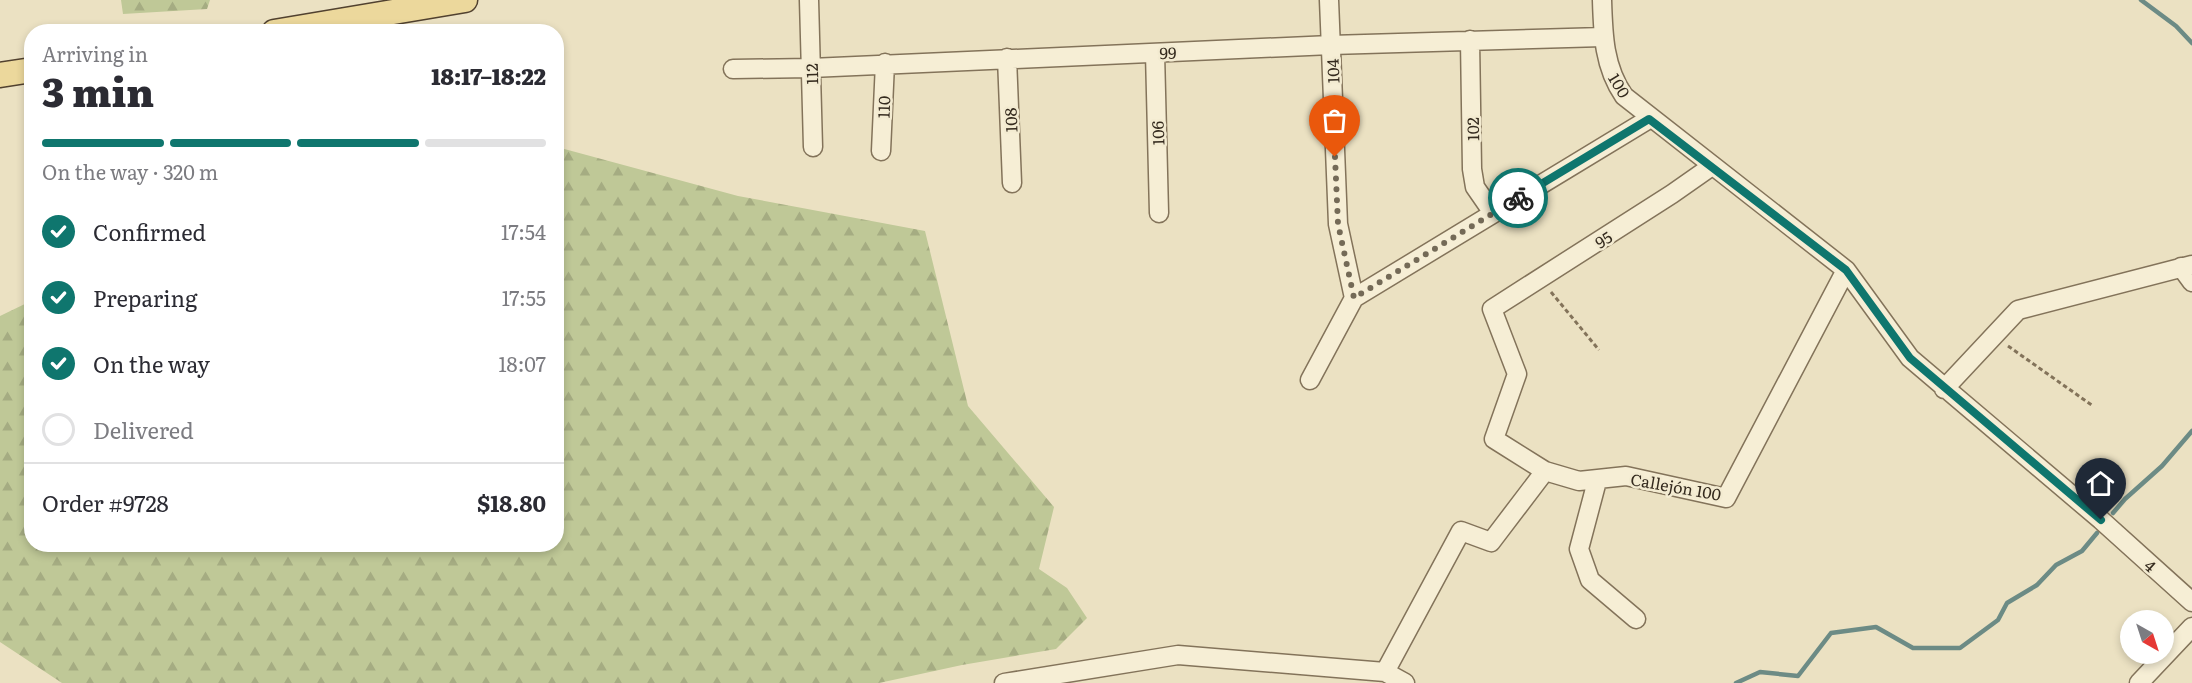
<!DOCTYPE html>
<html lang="en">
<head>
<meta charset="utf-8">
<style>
  :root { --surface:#fff; --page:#f2f2f3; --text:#2b2b33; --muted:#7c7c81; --line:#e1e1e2; --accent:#0f766e }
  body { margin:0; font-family:Literata,serif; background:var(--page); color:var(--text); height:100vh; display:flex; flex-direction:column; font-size:22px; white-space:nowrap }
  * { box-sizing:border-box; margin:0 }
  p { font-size:20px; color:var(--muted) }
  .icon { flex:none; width:33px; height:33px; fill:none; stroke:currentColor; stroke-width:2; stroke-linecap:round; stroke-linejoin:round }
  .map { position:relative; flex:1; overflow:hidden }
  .details { position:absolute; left:24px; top:24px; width:540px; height:528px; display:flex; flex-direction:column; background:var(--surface); border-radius:24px; box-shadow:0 3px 9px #0003 }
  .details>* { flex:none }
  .needle { width:39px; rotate:141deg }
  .fabs { position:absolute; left:2120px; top:610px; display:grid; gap:12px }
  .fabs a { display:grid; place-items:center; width:54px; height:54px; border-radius:50%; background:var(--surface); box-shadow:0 3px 9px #0003; font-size:30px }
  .pin { position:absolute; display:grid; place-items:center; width:51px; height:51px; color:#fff; margin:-62px -26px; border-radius:50% 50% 50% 0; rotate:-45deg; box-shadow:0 0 6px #0007 }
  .pin .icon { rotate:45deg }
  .courier { position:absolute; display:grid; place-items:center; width:60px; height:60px; margin:-30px; border:4px solid #0f766e; border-radius:50%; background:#fff; color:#222; box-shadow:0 2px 8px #0007 }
  .summary em { font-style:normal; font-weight:800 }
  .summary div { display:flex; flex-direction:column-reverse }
  .summary { display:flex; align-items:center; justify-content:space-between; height:102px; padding:0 18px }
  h1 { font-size:39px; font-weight:800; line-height:45px }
  .bar { display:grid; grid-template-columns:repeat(4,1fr); gap:9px 6px; align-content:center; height:72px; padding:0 18px }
  .bar i { height:8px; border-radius:4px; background:var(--line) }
  .bar .active { background:var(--accent) }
  .bar p { grid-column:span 4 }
  .line { display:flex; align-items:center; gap:15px; padding:0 18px; border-top:2px solid var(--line) }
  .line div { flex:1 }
  ol { padding:0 18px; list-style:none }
  li { display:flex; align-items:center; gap:18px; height:66px }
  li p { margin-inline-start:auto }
  li .icon { padding:6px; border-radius:50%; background:var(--accent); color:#fff; stroke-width:4 }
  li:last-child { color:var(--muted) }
  li i { width:33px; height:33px; border:3px solid var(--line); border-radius:50% }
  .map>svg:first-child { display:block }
  .forest { fill:url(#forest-firs) }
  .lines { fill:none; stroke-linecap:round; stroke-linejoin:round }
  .stream { stroke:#6c8b85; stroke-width:4.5 }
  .minor-casing { stroke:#83735a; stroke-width:21 }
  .major-casing { stroke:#51412f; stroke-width:27 }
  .path { stroke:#83735a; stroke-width:3; stroke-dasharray:4.5 3; stroke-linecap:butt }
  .minor { stroke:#f6eed5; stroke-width:18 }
  .major { stroke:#ecd89c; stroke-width:24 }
  .done { stroke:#746a57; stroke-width:6; stroke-dasharray:0 10.8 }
  .route { stroke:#0f766e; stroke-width:8 }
  .labels { text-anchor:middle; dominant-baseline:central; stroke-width:5; stroke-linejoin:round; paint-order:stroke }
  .street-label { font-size:16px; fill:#342a1e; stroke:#f3ebd1 }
</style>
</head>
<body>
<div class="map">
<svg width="2192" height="683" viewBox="0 0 2192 683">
  <defs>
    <pattern id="forest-firs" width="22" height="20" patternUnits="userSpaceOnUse" patternTransform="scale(1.5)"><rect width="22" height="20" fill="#bfc897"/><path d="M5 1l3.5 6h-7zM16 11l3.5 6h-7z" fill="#a5ac82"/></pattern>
  </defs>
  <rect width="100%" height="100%" fill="#ebe1c2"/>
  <path class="forest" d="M121 0H210L207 9 123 14Z
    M557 147 738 196 925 231 968 406 1054 507 1039 569 1067 588 1087 618 1056 649 962 665 879 683H62L0 642V316L31 301 32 544H556Z"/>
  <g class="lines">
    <path class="stream" d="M2141 0 2176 26 2192 43
      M2113 513 2125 499 2162 466 2192 431
      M1736 683 1760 672 1798 676 1831 633 1876 627 1913 648H1960L1998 620 2007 603 2037 585 2056 565 2082 551 2097 533"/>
    <defs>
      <path id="minor" d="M809 0 813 147
        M1602 0C1603 35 1604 67 1624 96L1846 270 1910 358 2101 520 2192 602
        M1470 40 1472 169 1475 187 1493 213
        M1155 53 1159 213
        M1007 58 1012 183
        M733 69 811 68 1331 45 1603 37
        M881 151 885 63
        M1712 166 1672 194 1492 309 1517 374 1494 439 1545 471 1579 481 1626 476 1726 498 1846 270
        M2181 267 2192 282
        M1354 298 1649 119
        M1310 380 1354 298 1338 224 1329 0
        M1944 389 2018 310 2192 265
        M1597 481 1579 549 1590 580 1636 619
        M1385 672 1461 531 1491 542 1545 471
        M1004 683 1178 655 1385 672 1405 683
        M2139 683 2192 627"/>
      <path id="major" d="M274 32 465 0
        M0 75 32 70"/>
    </defs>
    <use href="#minor" class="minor-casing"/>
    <use href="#major" class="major-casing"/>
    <path class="path" d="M1551 292 1599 350
      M2008 346 2093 406"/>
    <use href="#minor" class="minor"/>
    <use href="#major" class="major"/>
  </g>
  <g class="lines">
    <path class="done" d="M1335 157 1338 224 1354 298 1518 198"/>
    <path class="route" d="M1518 198 1649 119 1846 270 1910 358 2101 520"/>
  </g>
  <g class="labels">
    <g class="street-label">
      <text transform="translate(1168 52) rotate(-2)">99</text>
      <text transform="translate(1332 71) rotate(-92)">104</text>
      <text transform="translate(811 74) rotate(-92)">112</text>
      <text transform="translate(1620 85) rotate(59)">100</text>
      <text transform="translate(883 107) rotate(-88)">110</text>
      <text transform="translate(1010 120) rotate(-92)">108</text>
      <text transform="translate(1472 129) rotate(-91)">102</text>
      <text transform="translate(1157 133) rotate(-92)">106</text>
      <text transform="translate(1603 239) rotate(-33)">95</text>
      <text transform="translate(1676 486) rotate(10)">Callejón 100</text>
      <text transform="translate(2151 565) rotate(42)">4</text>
    </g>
  </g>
</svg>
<div class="fabs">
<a><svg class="needle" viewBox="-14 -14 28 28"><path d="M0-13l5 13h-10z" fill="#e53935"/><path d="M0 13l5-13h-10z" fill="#7c7c81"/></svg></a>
</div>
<div class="pin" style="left:1335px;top:157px;background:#ea580c"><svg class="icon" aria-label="bag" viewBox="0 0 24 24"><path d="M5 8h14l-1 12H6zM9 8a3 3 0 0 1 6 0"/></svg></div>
<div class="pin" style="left:2101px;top:520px;background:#1f2937"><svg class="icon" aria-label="home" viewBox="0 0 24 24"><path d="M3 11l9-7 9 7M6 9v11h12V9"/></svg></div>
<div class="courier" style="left:1518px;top:198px"><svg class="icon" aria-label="bike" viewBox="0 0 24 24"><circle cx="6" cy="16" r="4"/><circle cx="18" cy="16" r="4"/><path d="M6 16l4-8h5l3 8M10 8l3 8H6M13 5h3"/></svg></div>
<section class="details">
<div class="summary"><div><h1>3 min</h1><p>Arriving in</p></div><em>18:17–18:22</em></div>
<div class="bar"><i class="active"></i><i class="active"></i><i class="active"></i><i></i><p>On the way · 320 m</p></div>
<ol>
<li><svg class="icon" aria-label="check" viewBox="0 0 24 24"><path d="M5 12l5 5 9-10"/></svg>Confirmed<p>17:54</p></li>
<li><svg class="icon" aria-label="check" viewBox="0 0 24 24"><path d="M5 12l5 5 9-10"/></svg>Preparing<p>17:55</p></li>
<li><svg class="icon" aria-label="check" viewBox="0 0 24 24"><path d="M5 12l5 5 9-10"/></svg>On the way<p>18:07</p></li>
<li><i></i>Delivered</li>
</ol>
<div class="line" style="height:78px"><div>Order #9728</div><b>$18.80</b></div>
</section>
</div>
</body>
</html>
